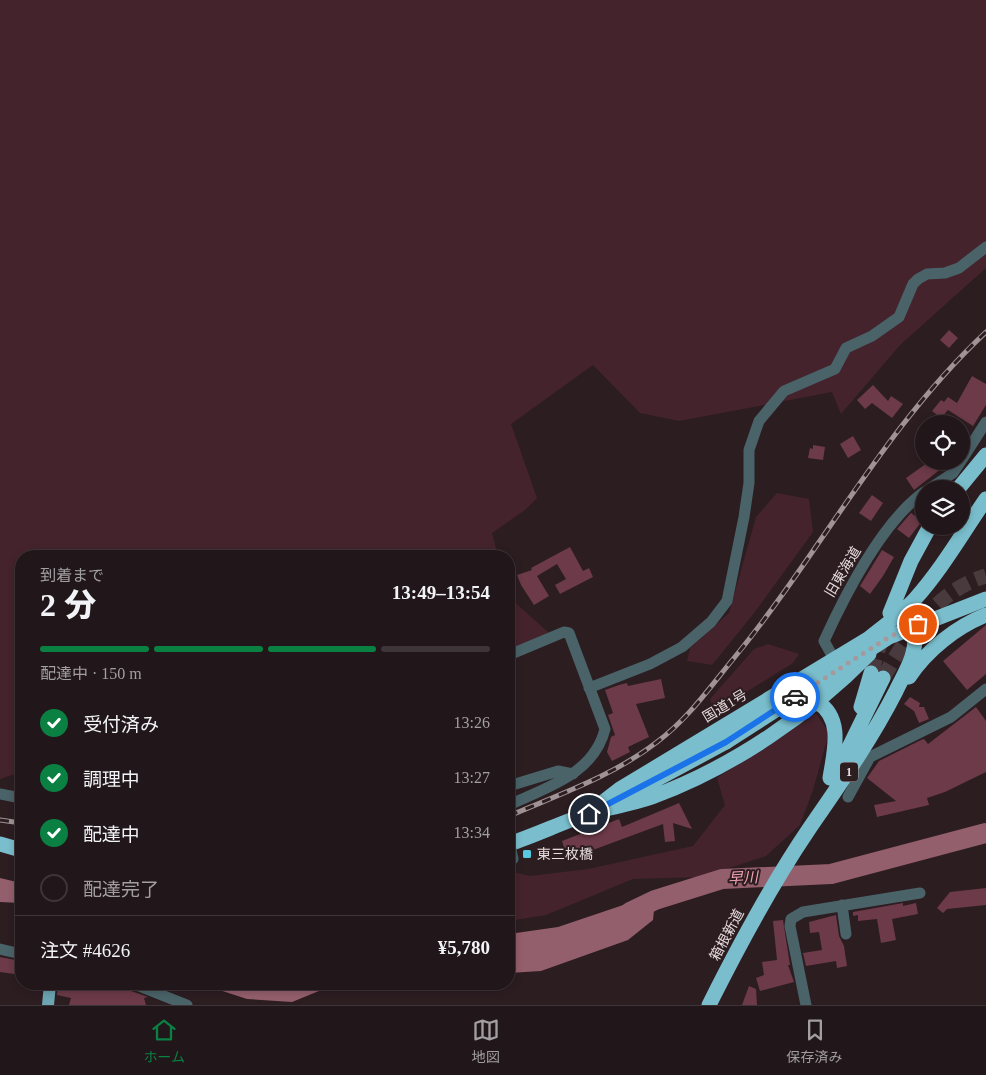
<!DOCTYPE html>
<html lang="ja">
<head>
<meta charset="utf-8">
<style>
  :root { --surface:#211619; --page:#2d2326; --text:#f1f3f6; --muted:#a29fa2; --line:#3e3538; --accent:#0b8043 }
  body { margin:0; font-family:"Times New Roman","Noto Sans JP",serif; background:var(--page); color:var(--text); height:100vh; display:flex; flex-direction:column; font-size:19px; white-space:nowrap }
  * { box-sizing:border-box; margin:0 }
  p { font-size:16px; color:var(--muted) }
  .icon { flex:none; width:28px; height:28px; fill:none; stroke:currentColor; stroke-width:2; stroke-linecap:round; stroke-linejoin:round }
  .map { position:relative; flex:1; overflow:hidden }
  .side { position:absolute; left:15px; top:550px; width:500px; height:440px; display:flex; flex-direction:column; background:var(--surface); border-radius:20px; box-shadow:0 2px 8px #0003,0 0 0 1px var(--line) }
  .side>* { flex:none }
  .tools { position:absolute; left:915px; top:415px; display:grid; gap:10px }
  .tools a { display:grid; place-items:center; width:55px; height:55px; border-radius:50%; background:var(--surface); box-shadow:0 2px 8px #0003,0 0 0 1px var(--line); font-size:25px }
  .pin { position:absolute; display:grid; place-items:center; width:42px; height:42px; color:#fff; margin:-21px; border:2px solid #fff; border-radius:50%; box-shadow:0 1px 5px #0007 }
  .courier { position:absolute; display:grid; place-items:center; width:50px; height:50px; margin:-25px; border:4px solid #1a73e8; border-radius:50%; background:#fff; color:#222; box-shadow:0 1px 6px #0007 }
  .overview em { font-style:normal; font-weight:800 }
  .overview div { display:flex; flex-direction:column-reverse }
  .overview { display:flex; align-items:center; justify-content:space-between; height:85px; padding:0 25px }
  h1 { font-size:32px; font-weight:800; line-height:38px }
  .bar { display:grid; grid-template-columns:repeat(4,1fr); gap:8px 5px; align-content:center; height:60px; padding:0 25px }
  .bar i { height:6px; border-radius:4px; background:var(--line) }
  .bar .current { background:var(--accent) }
  .bar p { grid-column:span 4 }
  .line { display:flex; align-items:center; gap:12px; padding:0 25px; border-top:1px solid var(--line) }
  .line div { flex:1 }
  ol { padding:0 25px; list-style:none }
  li { display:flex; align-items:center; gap:15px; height:55px }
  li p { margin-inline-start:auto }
  li .icon { padding:5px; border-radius:50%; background:var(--accent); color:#fff; stroke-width:4 }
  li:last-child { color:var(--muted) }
  li i { width:28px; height:28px; border:2px solid var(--line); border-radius:50% }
  .menu { display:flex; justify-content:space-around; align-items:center; height:70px; border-top:1px solid var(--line); background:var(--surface); font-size:14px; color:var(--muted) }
  .menu a { display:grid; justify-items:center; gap:2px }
  .menu .current { color:var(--accent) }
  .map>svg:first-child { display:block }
  .green { fill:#44232c }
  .water { fill:#945f6c }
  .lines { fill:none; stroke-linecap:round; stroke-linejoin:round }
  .river { stroke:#945f6c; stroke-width:20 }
  .building { fill:#6c3a48 }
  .highway-tunnel { stroke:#483a3d; stroke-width:15; stroke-dasharray:15 8; stroke-linecap:butt }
  .minor { stroke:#496369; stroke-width:11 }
  .major { stroke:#6ca4b1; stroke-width:12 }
  .highway { stroke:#7abecd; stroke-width:15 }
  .rail-casing { stroke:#a09396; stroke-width:5 }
  .rail { stroke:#2c1d21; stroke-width:3; stroke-dasharray:9; stroke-linecap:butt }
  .minor-bridge { stroke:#496369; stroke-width:11 }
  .highway-bridge { stroke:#7abecd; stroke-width:15 }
  .done { stroke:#a6999c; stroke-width:5; stroke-dasharray:0 9 }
  .route { stroke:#1a73e8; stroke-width:6 }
  .poi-dot { fill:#56c9e1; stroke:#2c1d21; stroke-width:2 }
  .labels { text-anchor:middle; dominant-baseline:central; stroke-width:4; stroke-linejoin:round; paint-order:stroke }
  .shield { fill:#2c1d21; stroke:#afa3a5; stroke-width:1 }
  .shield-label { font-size:12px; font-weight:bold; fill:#e7dcde }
  .street-label { font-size:14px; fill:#e7dcde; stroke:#2c1d21 }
  .poi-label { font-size:14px; fill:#e7dcde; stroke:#2c1d21; text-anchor:start }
  .water-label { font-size:15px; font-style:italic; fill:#f6a3b7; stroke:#2c1d21 }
</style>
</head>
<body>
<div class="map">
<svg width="986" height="1005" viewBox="0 0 986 1005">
  <rect width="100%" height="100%" fill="#2c1d21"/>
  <path class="green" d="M0 0H986V268L900 345 841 414 832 392 679 421 640 413 593 365 511 424 537 498 525 510 492 533 498 556H21V772L0 779Z
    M777 493 809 499 813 532 755 612 712 665 687 661 690 648 729 613 756 517Z
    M509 597 549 633 509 653Z
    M768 644 799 654 793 663 722 707 713 708 710 699 754 649Z
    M816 713 829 733 813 790 800 825 766 856 701 877 633 879 546 915 509 921V871L530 876 588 869 693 846 725 805 717 778Z"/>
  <path class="water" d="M0 878 21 883V903L0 902Z
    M641 899 655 900 653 920 628 940 541 971 509 973V934L558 927Z
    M201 984H336L292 1002 247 999Z"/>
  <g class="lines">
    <path class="river" d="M630 912 655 900 722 879 831 874 986 833"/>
  </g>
  <path class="building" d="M949 330 958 338 949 348 940 340Z
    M972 376 986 384V405L973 426 948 410 941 418 932 411 941 400 944 402 948 397 957 403Z
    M873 385 888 401 891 396 903 404 892 418 872 403 865 409 857 400Z
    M853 436 861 450 848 458 840 444Z
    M813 445 825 447 823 460 808 458 810 448 813 449Z
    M930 461H951L914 490 906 478Z
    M872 495 883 503 871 521 859 513Z
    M911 513 922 521 909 538 897 529Z
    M570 547 583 571 589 568 593 577 560 594 555 585 566 579 557 564 537 576 549 596 534 605 521 585 517 575 532 570 531 568Z
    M882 550 894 557 883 576 870 594 860 586Z
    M986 625V674L967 690 943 661Z
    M661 679 665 698 636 704 649 737 628 747 630 752 612 761 607 752 611 737 615 735 608 715 613 713 605 690 619 685 627 683 628 686Z
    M910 697 920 703 919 707H924L929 719 919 723 914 711 904 704Z
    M976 707 986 721V772L945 792 927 798 929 805 877 817 874 805 896 801 867 778 879 761 921 740 924 739 928 744Z
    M679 803 692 829 673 823 675 841 665 842 663 824 582 854 581 851 567 857 562 841 619 819 622 827Z
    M986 888V905L947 909 943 913 937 908 950 892Z
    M903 903V906L916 903 918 914 892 919 896 940 881 943 877 919 858 921V915L853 916V912Z
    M836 915 839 936 844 946 847 966 837 968 836 961 806 966 803 953 822 950 819 932 810 933 809 922Z
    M783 920 790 965H788L794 982 760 991 756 978 764 975 762 962 777 960 773 921Z
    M0 957 21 961V975L0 972Z
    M58 984H96L95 989 112 986H115V989L127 986 131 991 148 997 144 998 146 1005H69L71 998 57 995Z
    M749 986 756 989 757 1005H742Z"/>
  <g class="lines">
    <path class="highway-tunnel" d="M871 673 883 634
      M883 678C907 636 936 591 986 576"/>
    <path class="minor" d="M961 461 986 422
      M929 489 953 473 961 461
      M509 655 564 632 569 633 605 729C594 774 547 787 509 805
      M838 666 824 641C845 595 882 522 924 492
      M589 688 650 664 682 647 711 622 727 601 744 517 749 483V450L759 421 784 391 835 369 846 348 872 336 899 317 913 284 918 279 927 274 945 273 959 268 986 247
      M509 786 558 771 573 774
      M0 794 21 798
      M848 797 870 757 951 717 986 689
      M842 905 846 934
      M0 949 21 954
      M134 984 187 1005
      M806 1005 790 926 791 919 803 912 920 893"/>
    <path class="major" d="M48 1005 50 984"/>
    <path class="highway" d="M958 489 986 455
      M890 613 911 561 930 526
      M909 677C927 650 956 627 986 615
      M817 702C844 718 834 752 830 778
      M861 707 871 673
      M835 776 883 678
      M622 798 726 742
      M589 813 620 789 868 639C884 626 901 614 915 599 942 569 963 532 986 499
      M0 844 21 850
      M509 844C536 835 563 822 590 813 611 807 632 804 652 797 733 767 809 715 869 654
      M709 1005C739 945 771 885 809 829 840 784 871 740 896 691 902 678 910 666 913 653 917 638 915 621 904 610"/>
    <defs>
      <path id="rail" d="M509 816C560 794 613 776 657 742 688 719 710 687 734 658 821 552 884 427 986 332
        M0 820 21 823"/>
    </defs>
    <use href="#rail" class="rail-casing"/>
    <use href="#rail" class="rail"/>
    <path class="minor-bridge" d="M509 841 513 859"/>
    <path class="highway-bridge" d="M726 742 889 637 986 599"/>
  </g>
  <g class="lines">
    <path class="done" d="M795 697 889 637 918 624"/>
    <path class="route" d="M589 814 726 742 795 697"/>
  </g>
  <rect class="poi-dot" x="522" y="849" width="10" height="10" rx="2.5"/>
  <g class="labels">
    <rect class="shield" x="840" y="762.5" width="18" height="19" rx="4"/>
    <g class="shield-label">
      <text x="849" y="772">1</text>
    </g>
    <g class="street-label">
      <text transform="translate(843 572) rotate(-59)">旧東海道</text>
      <text transform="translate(725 706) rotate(-31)">国道1号</text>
      <text transform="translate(727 935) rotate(-62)">箱根新道</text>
    </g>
    <g class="poi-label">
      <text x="537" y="854">東三枚橋</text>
    </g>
    <g class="water-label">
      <text transform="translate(743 878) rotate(-3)">早川</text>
    </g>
  </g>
</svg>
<div class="tools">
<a><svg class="icon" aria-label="locate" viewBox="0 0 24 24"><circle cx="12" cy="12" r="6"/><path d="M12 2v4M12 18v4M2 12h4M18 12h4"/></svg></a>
<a><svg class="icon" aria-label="layers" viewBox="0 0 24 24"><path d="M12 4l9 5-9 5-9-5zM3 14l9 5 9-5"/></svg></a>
</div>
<div class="pin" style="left:918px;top:624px;background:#ea580c"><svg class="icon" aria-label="bag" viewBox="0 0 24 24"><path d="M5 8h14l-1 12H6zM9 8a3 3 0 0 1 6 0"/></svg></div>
<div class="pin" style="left:589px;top:814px;background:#1f2937"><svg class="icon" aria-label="home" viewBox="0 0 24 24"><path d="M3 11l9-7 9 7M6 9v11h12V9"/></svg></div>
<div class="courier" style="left:795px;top:697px"><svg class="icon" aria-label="car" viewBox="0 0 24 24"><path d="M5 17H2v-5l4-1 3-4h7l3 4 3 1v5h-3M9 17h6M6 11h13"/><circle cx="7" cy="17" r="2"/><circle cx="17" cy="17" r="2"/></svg></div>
<section class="side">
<div class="overview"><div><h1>2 分</h1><p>到着まで</p></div><em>13:49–13:54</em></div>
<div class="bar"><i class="current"></i><i class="current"></i><i class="current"></i><i></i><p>配達中 · 150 m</p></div>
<ol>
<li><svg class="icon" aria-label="check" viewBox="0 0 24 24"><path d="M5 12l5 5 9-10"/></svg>受付済み<p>13:26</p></li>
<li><svg class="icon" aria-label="check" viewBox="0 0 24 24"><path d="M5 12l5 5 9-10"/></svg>調理中<p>13:27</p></li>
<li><svg class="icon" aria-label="check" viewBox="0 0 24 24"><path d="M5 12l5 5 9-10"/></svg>配達中<p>13:34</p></li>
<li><i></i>配達完了</li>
</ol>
<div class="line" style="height:65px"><div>注文 #4626</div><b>¥5,780</b></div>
</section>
</div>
<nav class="menu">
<a class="current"><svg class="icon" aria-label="home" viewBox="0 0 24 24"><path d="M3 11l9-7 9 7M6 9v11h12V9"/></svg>ホーム</a>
<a><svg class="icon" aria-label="map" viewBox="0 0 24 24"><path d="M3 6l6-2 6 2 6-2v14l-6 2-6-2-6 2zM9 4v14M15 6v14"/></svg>地図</a>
<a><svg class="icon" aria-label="saved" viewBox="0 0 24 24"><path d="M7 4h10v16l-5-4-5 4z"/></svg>保存済み</a>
</nav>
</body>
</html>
